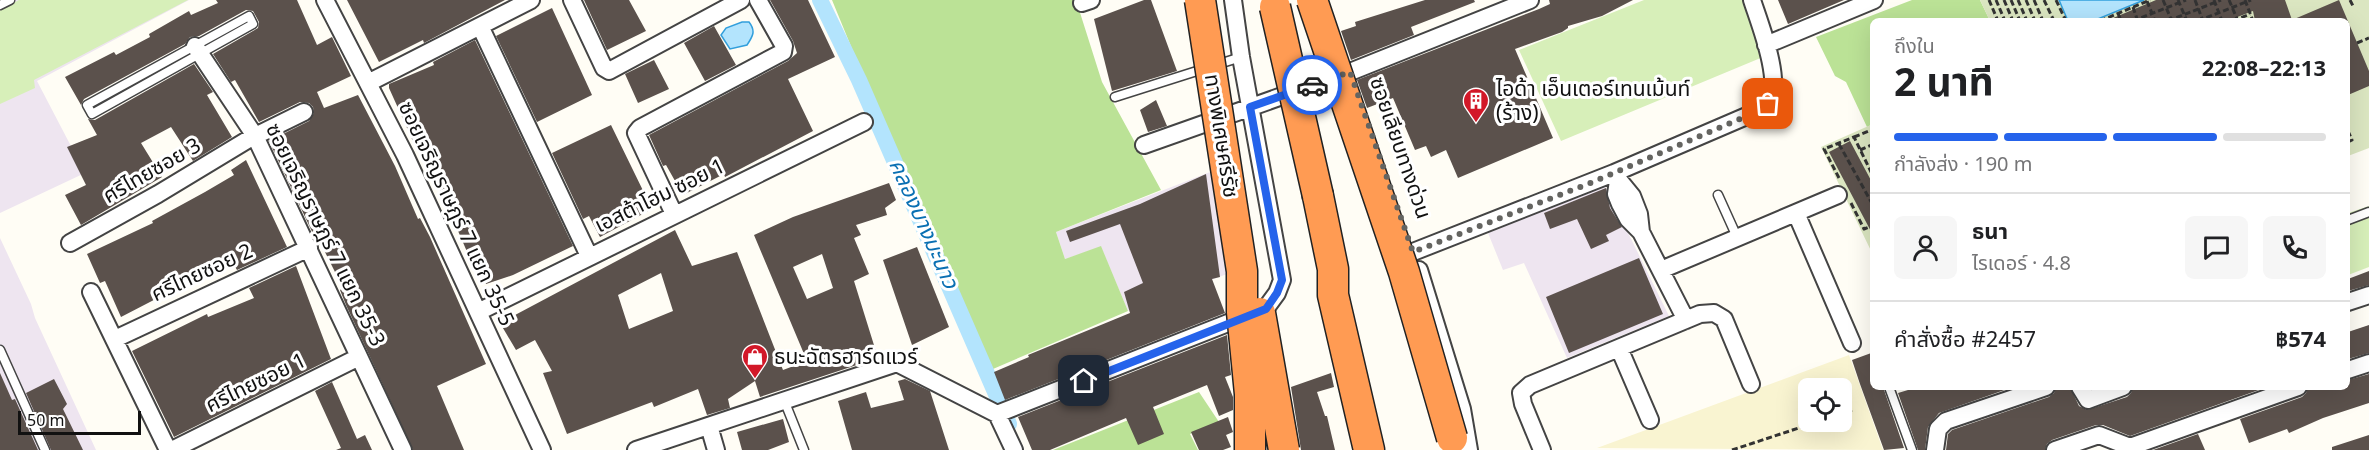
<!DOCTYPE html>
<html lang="th">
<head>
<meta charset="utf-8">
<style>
  :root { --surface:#fff; --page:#f6f6f6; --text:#202124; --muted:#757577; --line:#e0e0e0; --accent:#2563eb }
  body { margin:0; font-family:Georgia,"Noto Sans Thai",serif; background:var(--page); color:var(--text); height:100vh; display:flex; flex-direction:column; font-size:22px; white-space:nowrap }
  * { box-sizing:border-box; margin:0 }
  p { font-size:20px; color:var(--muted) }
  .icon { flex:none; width:33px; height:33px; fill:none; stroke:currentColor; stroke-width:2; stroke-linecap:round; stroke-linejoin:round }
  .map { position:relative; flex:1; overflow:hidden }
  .panel { position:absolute; left:1870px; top:18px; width:480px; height:372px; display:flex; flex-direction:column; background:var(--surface); border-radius:9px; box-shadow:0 6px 24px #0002 }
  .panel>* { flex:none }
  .fabs { position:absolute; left:1798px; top:378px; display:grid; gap:12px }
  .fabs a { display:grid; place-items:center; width:54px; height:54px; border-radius:9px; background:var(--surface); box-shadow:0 6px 24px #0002; font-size:30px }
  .scale { position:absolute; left:18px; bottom:15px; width:123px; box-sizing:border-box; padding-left:6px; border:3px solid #111; border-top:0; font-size:16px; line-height:21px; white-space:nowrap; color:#111; -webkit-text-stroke:4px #fff; paint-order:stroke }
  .pin { position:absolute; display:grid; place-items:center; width:51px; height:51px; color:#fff; margin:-26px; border-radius:12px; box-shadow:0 3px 9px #0006 }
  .courier { position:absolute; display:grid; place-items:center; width:60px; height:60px; margin:-30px; border:4px solid #2563eb; border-radius:50%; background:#fff; color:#222; box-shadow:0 2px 8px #0007 }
  .head em { font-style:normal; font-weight:700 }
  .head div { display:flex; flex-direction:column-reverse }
  .head { display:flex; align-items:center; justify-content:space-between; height:102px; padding:0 24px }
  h1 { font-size:39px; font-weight:700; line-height:45px }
  .bar { display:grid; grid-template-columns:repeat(4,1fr); gap:9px 6px; align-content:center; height:72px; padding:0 24px }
  .bar i { height:8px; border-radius:4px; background:var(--line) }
  .bar .selected { background:var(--accent) }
  .bar p { grid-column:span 4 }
  .line { display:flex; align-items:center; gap:15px; padding:0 24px; border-top:2px solid var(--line) }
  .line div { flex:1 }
  .round { display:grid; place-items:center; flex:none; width:63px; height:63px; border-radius:9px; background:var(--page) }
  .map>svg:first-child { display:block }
  .industrial { fill:#eee5f0 }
  .farmland { fill:#f9f4d1; fill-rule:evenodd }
  .green { fill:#d7efb9 }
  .forest { fill:#bbe296 }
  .cemetery { fill:#dbe6c1 }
  .water { fill:#b3e4fd; stroke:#329fdc; stroke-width:1.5 }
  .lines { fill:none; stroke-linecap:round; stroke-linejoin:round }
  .canal { stroke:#b3e4fd; stroke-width:16 }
  .building { fill:#5b514c; fill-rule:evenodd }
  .service-casing { stroke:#444; stroke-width:11 }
  .minor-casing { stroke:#444; stroke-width:20 }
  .motorway-casing { stroke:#222; stroke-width:33 }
  .path { stroke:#333; stroke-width:3; stroke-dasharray:6 3; stroke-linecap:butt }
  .service { stroke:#fff; stroke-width:8 }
  .minor { stroke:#fff; stroke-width:16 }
  .motorway { stroke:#ff9b53; stroke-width:30 }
  .motorway-bridge-casing { stroke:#222; stroke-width:33; stroke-linecap:butt }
  .motorway-bridge { stroke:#ff9b53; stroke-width:30 }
  .done { stroke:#646461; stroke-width:6; stroke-dasharray:0 10.8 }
  .route { stroke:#2563eb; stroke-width:8 }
  .labels { text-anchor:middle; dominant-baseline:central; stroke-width:6; stroke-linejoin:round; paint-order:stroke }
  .poi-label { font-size:21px; fill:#111; stroke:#fff; text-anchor:start }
  .street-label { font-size:21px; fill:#111; stroke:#fff }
  .water-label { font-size:22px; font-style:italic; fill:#0a70b3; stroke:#fff }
</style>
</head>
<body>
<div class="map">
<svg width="2369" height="450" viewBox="0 0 2369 450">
  <rect width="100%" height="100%" fill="#fffdf5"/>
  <path class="industrial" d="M0 0H189L37 81 85 173 0 213Z
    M1210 172 1227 274 1128 311 1101 247 1065 259 1056 232Z
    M1605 186 1669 316 1567 358 1524 263 1503 270 1488 233Z
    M0 238 31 304 35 318 96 450H0Z"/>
  <path class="farmland" d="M1849 355 1883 450 1597 448ZM1809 388H1842V422H1809Z"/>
  <path class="green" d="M19 0H188L34 80 35 88 0 104V10Z
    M1644 0H1745L1763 57 1561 141 1519 50Z
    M2369 206V267L2348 275V213Z"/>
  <path class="forest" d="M832 0H1076L1102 82 1161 190 1056 232 1065 259 1101 246 1128 311 993 369 882 122Z
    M1912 0H1980L1990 21H1874L1873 124 1867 127 1846 82 1835 76 1816 37Z
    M1199 392 1219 422 1190 434 1198 450H1053Z"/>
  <path class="cemetery" d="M1980 0H2369V148L2348 156V21H1990Z
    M1873 124V255L1821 147Z"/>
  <path class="water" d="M2059 0H2144L2093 21H2068Z
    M742 22H749C756 31 753 36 747 45L730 49 721 35 726 28Z"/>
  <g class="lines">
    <path class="canal" d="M820 0 859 80 1009 424"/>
  </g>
  <path class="building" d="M216 0H297L317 45 332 37 351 76 317 92 324 108 358 95 395 166 418 219 420 218 430 237 486 364 437 386 464 450H413L346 305 340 290 343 288 321 244 319 245 316 240 269 141 309 121 314 113 313 107 309 103 300 102 259 122 235 80 231 82 213 54 258 28 259 22 253 11 246 10 199 36 190 37 185 44 84 99 81 105 65 77 114 52 116 55 150 37 149 34 189 11 191 15 218 3Z
    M347 0H505L424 43 423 40 379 62Z
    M584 0H629L646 31 607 50Z
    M770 0H808L835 57 788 79 813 131 725 177 724 174 683 195 666 165 663 166 649 135 788 61 797 53 793 41Z
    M1144 0H1151L1177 71 1112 91 1094 19Z
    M1425 0H1474L1475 2 1411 27 1414 35 1351 60 1341 31 1356 26 1355 22Z
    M1549 0H1633L1602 16 1568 26V28L1562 32 1515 49 1553 138 1458 178 1446 150 1431 157 1426 146 1415 150 1393 98 1367 108 1357 80 1539 9 1550 4Z
    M1778 0H1844L1788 24Z
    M2156 0H2285L2292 20 2339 0 2369 71V86L2348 95V21H2255L2253 11 2227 21H2106Z
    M552 8 592 95 537 122 496 36Z
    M714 26 736 65 705 81 684 43Z
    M475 40 573 246 513 275 486 284 477 264 475 265 470 254H468L452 217 449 218 440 197 443 196 412 139 389 88V84L434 65 433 62Z
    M654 60 669 89 638 103 625 74Z
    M194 64 213 92 207 95 232 137 193 161 171 127 141 143 162 177 81 225 65 195 86 185 67 147 97 135 88 119 95 120Z
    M1156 100 1167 126 1148 132 1140 110Z
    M611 125 652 209 600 237 589 216 583 219 552 153Z
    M1850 141 1874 186V237L1829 152Z
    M246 160 287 247 237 270 231 260 121 317 105 281 100 283 87 254 153 223 152 221 205 192 234 175 231 170Z
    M1206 174 1220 277 1212 279 1225 313 1005 400 994 372 1029 357 1028 355 1130 313 1124 292 1143 283 1120 224 1070 242 1066 231 1140 204Z
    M889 183 896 200 885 208 887 215 856 225 861 235 854 238 869 274 854 281 878 358 760 397 755 381 728 399 730 408 707 415 698 389 654 407 652 402 567 434 543 373 552 371 535 340 516 350 500 323 675 230 692 266 737 252 783 370 807 361 754 235 793 217ZM822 254 833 288 807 299 793 267ZM661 273 673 311 629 329 618 295Z
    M1606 188 1610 208 1622 227 1606 235 1609 241 1591 249 1577 219 1550 229 1544 213Z
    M917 247 949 327 912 345 883 260Z
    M1639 258 1663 314 1569 353 1546 297Z
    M296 266 331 359 174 437 132 351 207 314 208 317 254 298 249 288Z
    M2369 271V285L2348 291V279Z
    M2369 325V353L2348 359V332Z
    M1227 335 1231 375 1225 377 1233 397V410L1219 416 1207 385 1153 407 1164 434 1138 445 1126 418 1050 450H1032L1018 417Z
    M1874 352V387H1883L1904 448 1884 450 1860 384 1852 360Z
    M0 373 12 400 15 399 38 450H0Z
    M1331 373 1334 387 1317 392 1325 416H1327L1335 450H1301L1291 387Z
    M2369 374V403L2323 418 2289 433 2287 429 2249 443 2240 419 2302 397 2306 393 2308 387H2348V380Z
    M54 379 67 404 63 409 83 450H51L26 393Z
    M905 379 930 391 949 450H852L838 401 866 392 871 408 904 400 898 381Z
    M332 382 357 439 365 435 372 450H336L341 448 315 391Z
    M1918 387H2013L1939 413 1928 427 1925 450H1918L1898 393Z
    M2056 387H2070L2079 406 2087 410 2127 397 2131 393 2133 387H2267L2130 436 2103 425H2096L2052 440 2047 444 2045 450H1946L1948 434 1952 430 2049 397 2054 393Z
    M1228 417 1233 432 1226 435 1231 447 1223 450H1199L1191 432Z
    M783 419 789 442 768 450H742L737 432Z
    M2198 434 2205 450H2153Z
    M2369 435V450H2332V447Z"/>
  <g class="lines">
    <defs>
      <path id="service" d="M0 5 10 0
        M249 16 253 24 92 114 87 105Z
        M1115 97 1241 57
        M1718 195 1737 237
        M2348 220 2369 212
        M0 350 45 450
        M1889 387 1912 450
        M784 400 804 450"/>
      <path id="minor" d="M325 0 405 155 542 450
        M572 0 604 68 609 71 741 0
        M1082 3 1091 0
        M480 26 589 256
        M1766 45 1874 0
        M195 46 255 136 403 450
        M368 83 531 0
        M1144 145 1350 72 1530 0
        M1614 174 1632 196 1639 214 1641 232
        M1618 181 1616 194 1620 204 1628 219 1641 232 1686 320
        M1796 213 1852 343
        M674 214 636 133 640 128 783 52 784 46 758 0
        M70 243 158 194 249 139 304 112
        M1413 252 1614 173 1756 112C1760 109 1765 107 1768 104 1784 84 1759 22 1752 0
        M1419 270 1462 409 1469 450
        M1661 270 1838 195
        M91 292 168 450
        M2348 302 2369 295
        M478 312 864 122
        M115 339 309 248
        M1619 348 1650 420
        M2348 370 2369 363
        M2080 387 2088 400 2123 387
        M997 414 1014 450
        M709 426 716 450
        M172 450 359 357
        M636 450 897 363 997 414 1266 308 1277 293 1282 280 1241 57 1233 0
        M1542 450 1523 404 1521 393 1530 385 1700 314 1714 313 1724 319 1751 384
        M1935 450 1938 429 1946 421 2046 387
        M2055 450 2099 435 2130 447 2298 387"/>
      <path id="motorway" d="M1318 196 1333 269V295L1369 450"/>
    </defs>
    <use href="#service" class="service-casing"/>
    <use href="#minor" class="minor-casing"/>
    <use href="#motorway" class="motorway-casing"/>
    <path class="path" d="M1989 0 1998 21
      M1996 0 2005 21
      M2004 0 2013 21
      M2011 0 2020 21
      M2018 0 2027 21
      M2026 0 2035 21
      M2034 0 2043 21
      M2044 0 2054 21
      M2056 0 2066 21
      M2163 0 2171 19
      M2178 0 2187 21
      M2195 0 2203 21
      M2214 0 2222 21
      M2229 0 2238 21
      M2245 0 2253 21
      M2350 0 2353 6
      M2147 1 2155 21
      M2133 7 2137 19
      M2118 13 2121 21
      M2100 21 2150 0
      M2133 21 2186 0
      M2168 21 2221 0
      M2198 21 2251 0
      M2233 21 2250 14
      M2357 43 2369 38
      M2348 131 2352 140 2348 142
      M1854 137 1874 129
      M1839 144 1874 207
      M1860 150 1874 144
      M1839 178 1824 149 1854 137 1874 178
      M1851 203 1864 229 1874 225
      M1842 413 1852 410
      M1732 450 1817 422"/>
    <use href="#service" class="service"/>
    <use href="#minor" class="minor"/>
    <use href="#motorway" class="motorway"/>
    <defs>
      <path id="motorway-bridge" d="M1200 0 1242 271V312L1250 394V450
        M1312 0 1404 272 1452 438
        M1275 7 1318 196
        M1260 313 1284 450"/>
    </defs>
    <use href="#motorway-bridge" class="motorway-bridge-casing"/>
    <use href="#motorway-bridge" class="motorway-bridge"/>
  </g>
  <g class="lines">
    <path class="done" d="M1312 85 1350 72 1413 252 1593 182 1756 112 1768 104"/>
    <path class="route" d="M1084 381 1266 309 1277 293 1282 280 1250 107 1312 85"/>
  </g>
  <defs>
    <symbol id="building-pin" viewBox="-11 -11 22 30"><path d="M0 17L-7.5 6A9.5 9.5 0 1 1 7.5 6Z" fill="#d21828" stroke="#fff"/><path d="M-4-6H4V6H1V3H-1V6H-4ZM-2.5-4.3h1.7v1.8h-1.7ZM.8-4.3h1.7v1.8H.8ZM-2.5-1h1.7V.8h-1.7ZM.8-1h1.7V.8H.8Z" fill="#fff"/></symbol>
    <symbol id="shop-pin" viewBox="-11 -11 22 30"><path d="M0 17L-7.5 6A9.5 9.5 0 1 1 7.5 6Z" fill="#d21828" stroke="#fff"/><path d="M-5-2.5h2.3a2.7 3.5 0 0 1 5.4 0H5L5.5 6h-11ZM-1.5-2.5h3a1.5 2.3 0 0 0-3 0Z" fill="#fff"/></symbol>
  </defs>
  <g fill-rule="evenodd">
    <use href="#building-pin" x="1461" y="86" width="30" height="40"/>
    <use href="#shop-pin" x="740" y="342" width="30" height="40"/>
  </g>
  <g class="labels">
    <g class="poi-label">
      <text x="1496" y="89">ไอด้า เอ็นเตอร์เทนเม้นท์<tspan x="1496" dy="24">(ร้าง)</tspan></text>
      <text x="774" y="357">ธนะฉัตรฮาร์ดแวร์</text>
    </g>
    <g class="street-label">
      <text transform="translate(1221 136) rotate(81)">ทางพิเศษศรีรัช</text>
      <text transform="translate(1400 148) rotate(71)">ซอยเลียบทางด่วน</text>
      <text transform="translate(152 171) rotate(-30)">ศรีไทยซอย 3</text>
      <text transform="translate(660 196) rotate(-26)">เอสต้าโฮม ซอย 1</text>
      <text transform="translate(456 214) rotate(65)">ซอยเจริญราษฎร์ 7 แยก 35-5</text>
      <text transform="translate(325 235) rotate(64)">ซอยเจริญราษฎร์ 7 แยก 35-3</text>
      <text transform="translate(202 273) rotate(-25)">ศรีไทยซอย 2</text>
      <text transform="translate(256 383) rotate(-26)">ศรีไทยซอย 1</text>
    </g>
    <g class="water-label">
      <text transform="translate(923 224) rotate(66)">คลองบางมะนาว</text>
    </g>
  </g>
</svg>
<div class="fabs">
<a><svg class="icon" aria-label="locate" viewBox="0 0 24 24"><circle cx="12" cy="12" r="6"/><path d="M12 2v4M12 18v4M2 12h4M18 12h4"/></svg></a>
</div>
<div class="scale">50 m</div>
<div class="pin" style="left:1768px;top:104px;background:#ea580c"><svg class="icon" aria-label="bag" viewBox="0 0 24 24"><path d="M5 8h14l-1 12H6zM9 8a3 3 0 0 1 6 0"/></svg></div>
<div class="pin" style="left:1084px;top:381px;background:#1f2937"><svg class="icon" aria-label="home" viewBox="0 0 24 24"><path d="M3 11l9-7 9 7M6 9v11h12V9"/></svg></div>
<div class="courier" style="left:1312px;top:85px"><svg class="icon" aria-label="car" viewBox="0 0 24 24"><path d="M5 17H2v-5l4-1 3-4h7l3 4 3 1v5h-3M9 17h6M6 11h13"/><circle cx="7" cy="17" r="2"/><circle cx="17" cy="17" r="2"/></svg></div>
<section class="panel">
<div class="head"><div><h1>2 นาที</h1><p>ถึงใน</p></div><em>22:08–22:13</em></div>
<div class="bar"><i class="selected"></i><i class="selected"></i><i class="selected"></i><i></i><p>กำลังส่ง · 190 m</p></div>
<div class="line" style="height:108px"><a class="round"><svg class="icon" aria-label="person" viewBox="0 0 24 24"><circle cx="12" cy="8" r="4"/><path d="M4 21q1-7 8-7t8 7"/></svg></a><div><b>ธนา</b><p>ไรเดอร์ · 4.8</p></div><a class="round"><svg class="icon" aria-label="chat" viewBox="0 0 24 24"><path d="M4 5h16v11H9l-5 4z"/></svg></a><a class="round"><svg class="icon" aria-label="phone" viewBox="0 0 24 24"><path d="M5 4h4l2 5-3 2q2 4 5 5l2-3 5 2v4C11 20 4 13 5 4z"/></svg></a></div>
<div class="line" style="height:78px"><div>คำสั่งซื้อ #2457</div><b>฿574</b></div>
</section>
</div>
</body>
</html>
